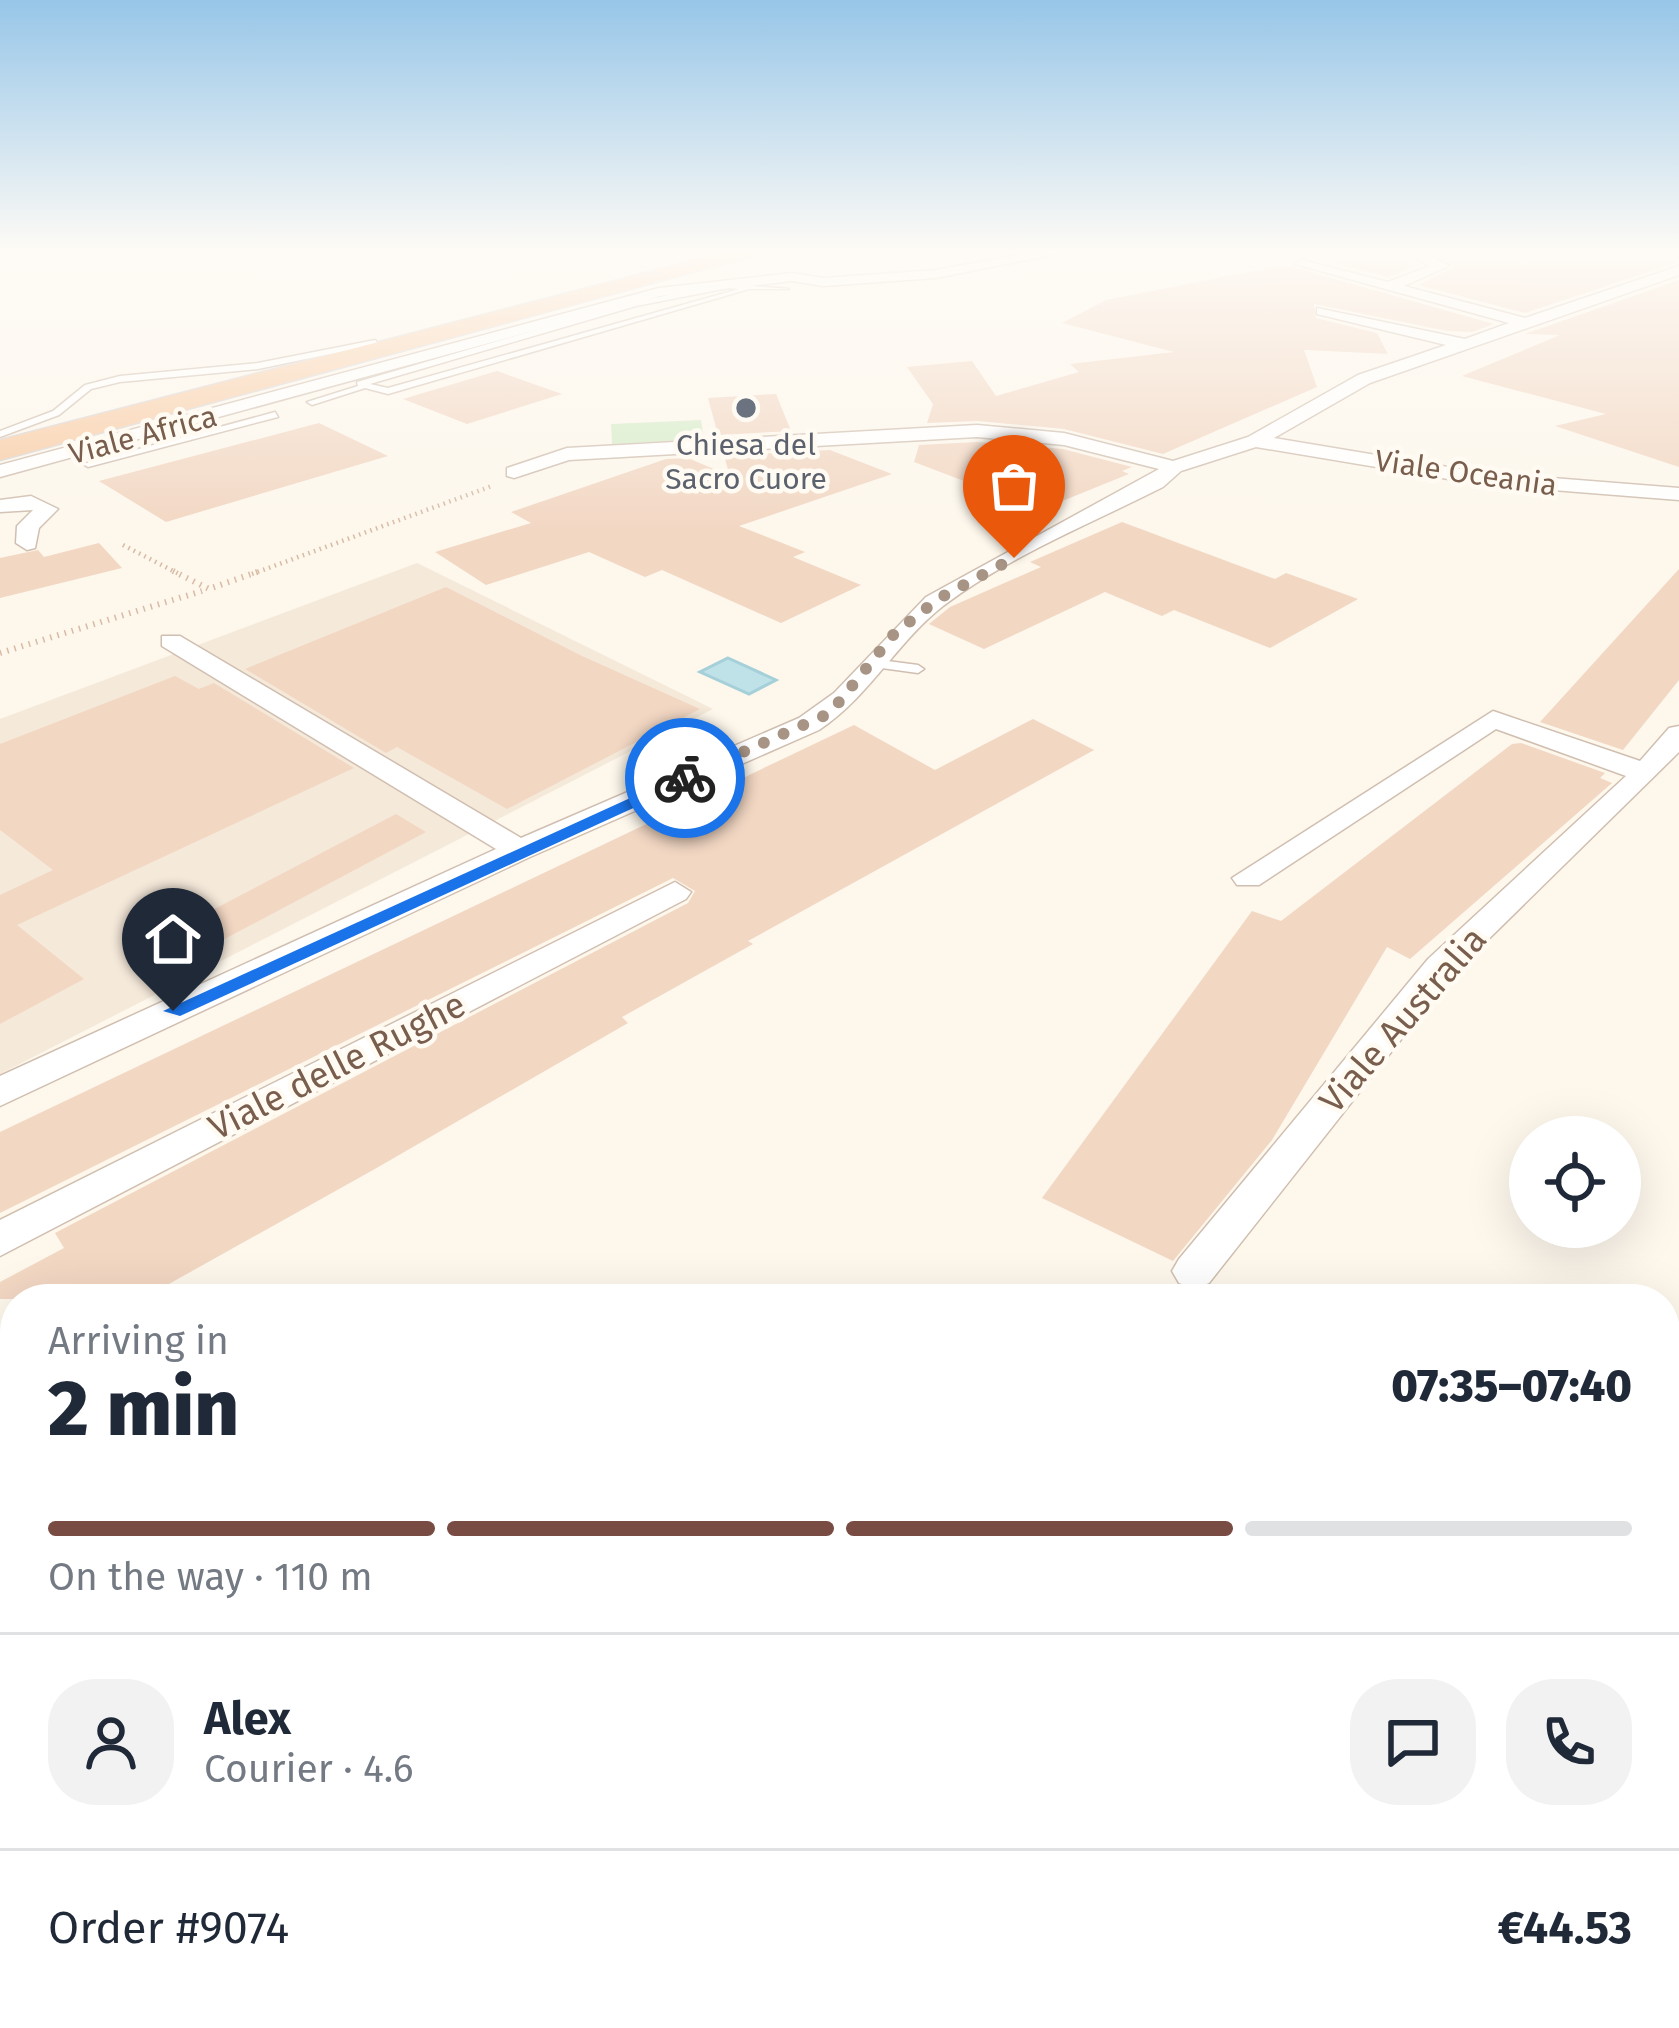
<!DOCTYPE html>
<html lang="en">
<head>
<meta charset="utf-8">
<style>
  :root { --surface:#fff; --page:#f2f2f3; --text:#1f2937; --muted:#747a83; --line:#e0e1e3; --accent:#784c43 }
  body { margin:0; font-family:"Fira Sans",sans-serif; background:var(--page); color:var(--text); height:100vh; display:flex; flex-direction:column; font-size:45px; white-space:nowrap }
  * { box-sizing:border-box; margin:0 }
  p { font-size:39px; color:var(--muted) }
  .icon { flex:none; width:66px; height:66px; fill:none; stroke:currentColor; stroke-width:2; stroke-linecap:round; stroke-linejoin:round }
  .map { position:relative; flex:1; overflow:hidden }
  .panel { position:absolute; left:0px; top:1284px; width:1680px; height:744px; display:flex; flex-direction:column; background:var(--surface); border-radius:48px 48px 0 0; box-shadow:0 12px 48px #0002 }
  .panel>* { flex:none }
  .buttons { position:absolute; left:1509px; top:1116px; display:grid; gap:24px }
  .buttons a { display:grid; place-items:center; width:132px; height:132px; border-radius:50%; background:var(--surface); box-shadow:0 12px 48px #0002; font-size:60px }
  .pin { position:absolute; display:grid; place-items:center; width:102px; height:102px; color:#fff; margin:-123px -51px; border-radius:50% 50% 50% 0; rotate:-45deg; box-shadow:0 0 12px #0007 }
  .pin .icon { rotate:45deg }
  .courier { position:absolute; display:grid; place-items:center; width:120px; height:120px; margin:-60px; border:9px solid #1a73e8; border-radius:50%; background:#fff; color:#222; box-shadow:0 3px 15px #0007 }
  .summary em { font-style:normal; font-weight:800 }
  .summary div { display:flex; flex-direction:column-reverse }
  .summary { display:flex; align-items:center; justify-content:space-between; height:204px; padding:0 48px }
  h1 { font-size:78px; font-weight:800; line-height:90px }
  .bar { display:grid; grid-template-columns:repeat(4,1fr); gap:18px 12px; align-content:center; height:144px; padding:0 48px }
  .bar i { height:15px; border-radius:9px; background:var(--line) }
  .bar .selected { background:var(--accent) }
  .bar p { grid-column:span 4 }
  .line { display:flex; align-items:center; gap:30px; padding:0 48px; border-top:3px solid var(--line) }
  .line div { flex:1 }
  .round { display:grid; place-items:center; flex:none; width:126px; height:126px; border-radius:48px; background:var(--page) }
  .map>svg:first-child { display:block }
  .residential { fill:#f5e9da }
  .green { fill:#d6ecc9 }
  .water { fill:#bfe1e8; stroke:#a5d0d9; stroke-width:3 }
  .building { fill:#f2d7c3 }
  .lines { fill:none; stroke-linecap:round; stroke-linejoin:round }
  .service-casing { stroke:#d0bfb0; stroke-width:3 }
  .minor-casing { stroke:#d0bfb0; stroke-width:3 }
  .trunk-casing { stroke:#dcd5d1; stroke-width:3 }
  .path-far1 { stroke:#d8bba5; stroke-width:4.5; stroke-dasharray:1.5 4.5; stroke-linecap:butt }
  .path { stroke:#d8bba5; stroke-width:6; stroke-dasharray:1.5 6; stroke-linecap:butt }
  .service { fill:#fff; fill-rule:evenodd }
  .minor { fill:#fff; fill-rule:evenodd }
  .trunk { fill:#f8cca5; fill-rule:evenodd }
  .route { fill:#1a73e8 }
  .done { stroke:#a79485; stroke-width:12; stroke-dasharray:0 21.6 }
  .worship-dot { fill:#6b7280; stroke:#fffbf3; stroke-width:4.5 }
  .labels { text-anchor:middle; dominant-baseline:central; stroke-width:9; stroke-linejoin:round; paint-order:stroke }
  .far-street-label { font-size:30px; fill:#795e4d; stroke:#fffbf3 }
  .far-worship-label { font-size:30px; fill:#5b616d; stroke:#fffbf3 }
  .street-label { font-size:36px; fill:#795e4d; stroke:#fffbf3 }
</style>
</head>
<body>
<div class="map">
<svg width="1679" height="2028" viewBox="0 0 1679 2028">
  <rect width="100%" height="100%" fill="#fdf7ec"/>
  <path class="residential" d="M417 563 713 709 0 1074V719Z"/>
  <path class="green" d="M701 420 704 439 612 444 611 424Z"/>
  <path class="water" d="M728 658 776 680 749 694 700 672Z"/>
  <path class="building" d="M1364 249H1396L1419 265 1388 277 1320 260Z
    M1429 249H1662L1663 255H1679V262L1525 313 1418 285 1453 268Z
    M1274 267H1292L1494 324 1472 332 1447 331 1314 304 1316 318 1377 333 1388 354 1304 350 1317 387 1163 454 1064 429 977 421 927 423 933 404 907 367 972 361 996 396 1079 372 1070 364 1174 352 1062 323 1106 300Z
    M1679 280V467L1555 426 1606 414 1462 376 1560 335 1525 334Z
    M497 371 562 394 467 424 403 399Z
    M776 394 791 431 718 435 708 398Z
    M319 423 388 456 166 522 99 481Z
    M977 442 1063 449 1132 467 1122 471 1129 474 1040 510 914 462 919 445Z
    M830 450 892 474 739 526 805 552 793 557 861 585 781 623 662 570 645 577 589 552 486 585 435 552 531 523 511 512 666 459 688 458 730 476 724 456Z
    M1122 522 1275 579 1286 573 1358 599 1270 648 1174 610 1162 616 1105 592 984 649 929 624 950 607 1041 567 1030 562Z
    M99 543 122 568 0 598V558L38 550 44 557Z
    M1679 569V680L1623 750 1540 722Z
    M446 587 582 656 700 709 507 809 397 747 386 753 245 669Z
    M175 676 199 689 214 683 354 768 17 925 84 979 0 1024V895L53 870 0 830V744Z
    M1033 719 1094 750 748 941 753 944 622 1017 628 1023 373 1170 142 1299H0V1282L64 1248 55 1233 688 903 695 891 673 878 0 1213V1132L854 725 935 770Z
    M1521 743 1605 773 1600 778 1612 783 1410 959 1387 947 1272 1140 1173 1261 1042 1198 1252 911 1281 921 1512 744Z
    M396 814 426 832 157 975 130 953Z"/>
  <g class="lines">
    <defs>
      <path id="service" d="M888 249H898L907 255 902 256Z
        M728 284 789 289H749L388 394 365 388 312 405 307 402 358 386 357 382 632 302ZM728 288 739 289 388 388 370 384 636 306Z
        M375 340 378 344 258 369 120 382 91 389 59 415 0 437V431L53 411 85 385 120 376 258 363Z
        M275 412 278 417 88 467 83 464Z
        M872 659 918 665 924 669 918 673 867 666V660Z"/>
      <path id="minor" d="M1049 249H1082L936 278 823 286 792 281 660 296 0 477V465L659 288 792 273 823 278 936 270Z
        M1400 249H1419L1449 266 1404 286 1525 318 1679 266V275L1370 383 1274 438 1478 472 1679 488V500L1478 484 1256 447 1181 471 1163 487C1090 524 1009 556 943 606 896 643 869 697 819 730L530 857 0 1106V1076L496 849 162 646V636H180L521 838 799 718 834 693 926 597 1159 469 1064 445 977 437 569 460 514 478 507 476V468L567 448 977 425 1064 433 1173 461 1248 437 1358 375 1446 345 1317 314V308L1465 339 1509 323 1295 264 1302 260 1388 282 1430 266Z
        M31 496 58 509 39 528 35 548 27 550 16 543 17 526 33 510 0 512V500Z
        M1493 711 1640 761 1669 728 1679 726V752L1452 975 1209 1283 1194 1289 1179 1283 1172 1271 1179 1259 1428 959 1626 776 1496 729 1259 885H1237L1232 878Z
        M675 882 691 892 686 899 0 1256V1220Z"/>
      <path id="trunk" d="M738 249H778L0 460V440Z"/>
    </defs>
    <use href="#service" class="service-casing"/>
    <use href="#minor" class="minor-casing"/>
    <use href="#trunk" class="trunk-casing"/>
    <path class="path-far1" d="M123 545 179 574
      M252 574 492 486"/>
    <path class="path" d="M173 571 209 589 260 571
      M0 653 202 591"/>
    <use href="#service" class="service"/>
    <use href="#minor" class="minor"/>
    <use href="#trunk" class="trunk"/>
  </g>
  <linearGradient id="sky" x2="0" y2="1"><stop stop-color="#97c6e8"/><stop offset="0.47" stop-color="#fefbf6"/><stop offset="1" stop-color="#fefbf6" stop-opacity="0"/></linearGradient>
  <rect width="1679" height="533" fill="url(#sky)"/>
  <path class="route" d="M685 773 690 782 180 1016 163 1011Z"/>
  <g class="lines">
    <path class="done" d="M685 778 830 713 894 634 938 599 1014 558"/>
  </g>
  <circle class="worship-dot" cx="746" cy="408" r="12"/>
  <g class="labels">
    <g class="far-street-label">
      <text transform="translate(143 435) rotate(-15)">Viale Africa</text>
      <text transform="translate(1466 473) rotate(8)">Viale Oceania</text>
    </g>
    <g class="far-worship-label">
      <text x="746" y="445">Chiesa del<tspan x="746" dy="34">Sacro Cuore</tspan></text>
    </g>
    <g class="street-label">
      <text transform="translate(1403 1020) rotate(-49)">Viale Australia</text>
      <text transform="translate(337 1066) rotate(-27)">Viale delle Rughe</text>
    </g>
  </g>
</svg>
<div class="buttons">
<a><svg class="icon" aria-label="locate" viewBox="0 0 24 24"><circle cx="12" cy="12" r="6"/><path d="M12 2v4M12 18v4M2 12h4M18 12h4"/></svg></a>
</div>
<div class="pin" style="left:1014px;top:558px;background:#ea580c"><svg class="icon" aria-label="bag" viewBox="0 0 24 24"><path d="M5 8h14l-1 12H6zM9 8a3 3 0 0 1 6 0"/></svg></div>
<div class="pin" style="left:173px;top:1011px;background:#1f2937"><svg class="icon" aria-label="home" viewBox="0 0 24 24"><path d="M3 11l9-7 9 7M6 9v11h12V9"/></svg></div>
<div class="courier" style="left:685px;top:778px"><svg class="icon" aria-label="bike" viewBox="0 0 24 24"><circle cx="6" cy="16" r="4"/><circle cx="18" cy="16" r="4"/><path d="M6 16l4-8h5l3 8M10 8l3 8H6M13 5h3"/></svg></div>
<section class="panel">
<div class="summary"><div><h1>2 min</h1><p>Arriving in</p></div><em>07:35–07:40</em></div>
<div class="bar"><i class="selected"></i><i class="selected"></i><i class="selected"></i><i></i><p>On the way · 110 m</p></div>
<div class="line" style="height:216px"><a class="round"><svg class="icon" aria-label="person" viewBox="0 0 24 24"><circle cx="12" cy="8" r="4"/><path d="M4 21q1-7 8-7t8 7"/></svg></a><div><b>Alex</b><p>Courier · 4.6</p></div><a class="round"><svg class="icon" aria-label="chat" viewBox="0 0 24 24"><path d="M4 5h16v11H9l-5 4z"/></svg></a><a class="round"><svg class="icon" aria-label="phone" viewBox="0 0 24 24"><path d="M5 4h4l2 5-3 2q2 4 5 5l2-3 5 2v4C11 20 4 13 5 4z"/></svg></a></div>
<div class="line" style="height:156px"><div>Order #9074</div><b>€44.53</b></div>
</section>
</div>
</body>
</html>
